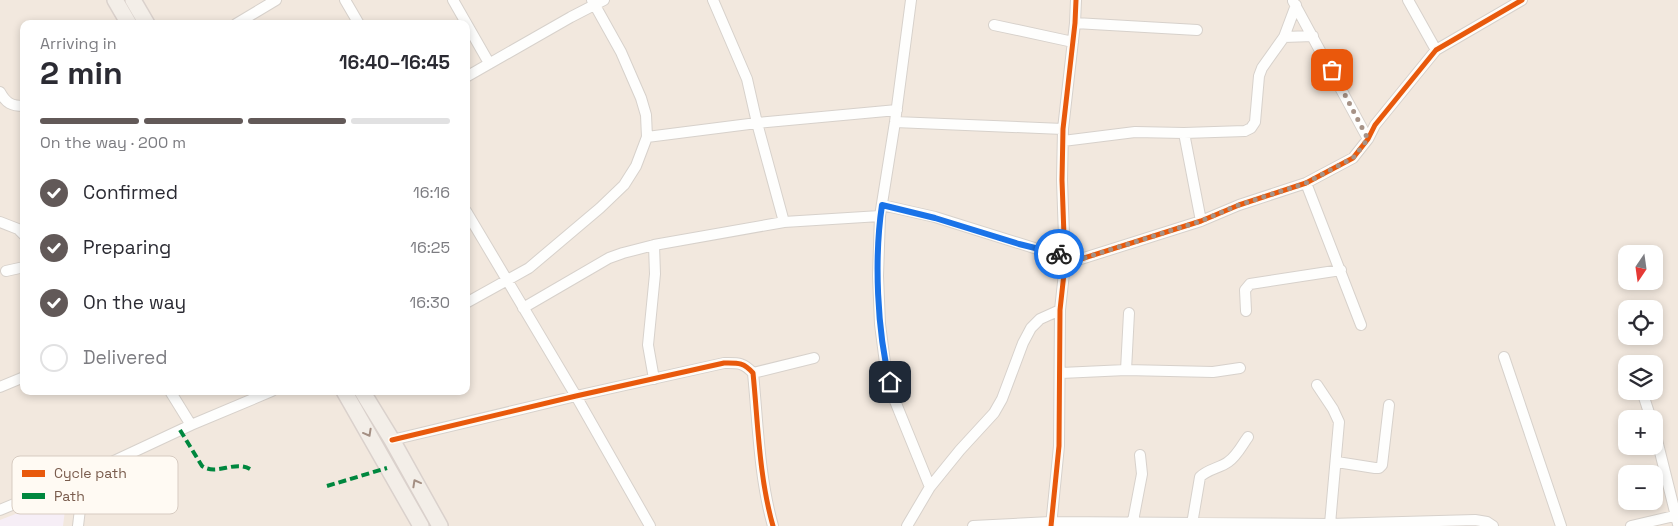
<!DOCTYPE html>
<html lang="en">
<head>
<meta charset="utf-8">
<style>
  :root { --surface:#fff; --page:#f2f2f3; --text:#2b2b33; --muted:#7c7c81; --line:#e1e1e2; --accent:#625958 }
  body { margin:0; font-family:"Space Grotesk",sans-serif; background:var(--page); color:var(--text); height:100vh; display:flex; flex-direction:column; font-size:19px; white-space:nowrap }
  * { box-sizing:border-box; margin:0 }
  p { font-size:16px; color:var(--muted) }
  .icon { flex:none; width:28px; height:28px; fill:none; stroke:currentColor; stroke-width:2; stroke-linecap:round; stroke-linejoin:round }
  .map { position:relative; flex:1; overflow:hidden }
  .sheet { position:absolute; left:20px; top:20px; width:450px; height:375px; display:flex; flex-direction:column; background:var(--surface); border-radius:10px; box-shadow:0 2px 8px #0003 }
  .sheet>* { flex:none }
  .needle { width:32px; rotate:193deg }
  .tools { position:absolute; left:1618px; top:245px; display:grid; gap:10px }
  .tools a { display:grid; place-items:center; width:45px; height:45px; border-radius:10px; background:var(--surface); box-shadow:0 2px 8px #0003; font-size:25px }
  .pin { position:absolute; display:grid; place-items:center; width:42px; height:42px; color:#fff; margin:-21px; border-radius:10px; box-shadow:0 2px 8px #0006 }
  .courier { position:absolute; display:grid; place-items:center; width:50px; height:50px; margin:-25px; border:4px solid #1a73e8; border-radius:50%; background:#fff; color:#222; box-shadow:0 1px 6px #0007 }
  .headline em { font-style:normal; font-weight:700 }
  .headline div { display:flex; flex-direction:column-reverse }
  .headline { display:flex; align-items:center; justify-content:space-between; height:85px; padding:0 20px }
  h1 { font-size:32px; font-weight:700; line-height:38px }
  .bar { display:grid; grid-template-columns:repeat(4,1fr); gap:8px 5px; align-content:center; height:60px; padding:0 20px }
  .bar i { height:6px; border-radius:4px; background:var(--line) }
  .bar .on { background:var(--accent) }
  .bar p { grid-column:span 4 }
  ol { padding:0 20px; list-style:none }
  li { display:flex; align-items:center; gap:15px; height:55px }
  li p { margin-inline-start:auto }
  li .icon { padding:5px; border-radius:50%; background:var(--accent); color:#fff; stroke-width:4 }
  li:last-child { color:var(--muted) }
  li i { width:28px; height:28px; border:2px solid var(--line); border-radius:50% }
  .map>svg:first-child { display:block }
  .residential { fill:#f2e8de; fill-rule:evenodd }
  .education { fill:#f6eef6 }
  .lines { fill:none; stroke-linecap:round; stroke-linejoin:round }
  .minor-casing { stroke:#d7d1cb; stroke-width:12 }
  .primary-casing { stroke:#dad1cc; stroke-width:18 }
  .minor { stroke:#fefefd; stroke-width:10 }
  .primary { stroke:#f3eee8; stroke-width:15 }
  .quiet { stroke:#00873e; stroke-width:4; stroke-dasharray:8 4; stroke-linecap:butt }
  .cycleway-casing { stroke:#fffaf3; stroke-width:8 }
  .cycleway { stroke:#e8590c; stroke-width:5 }
  .oneway { stroke:#a48f83 }
  .done { stroke:#a69286; stroke-width:5; stroke-dasharray:0 9 }
  .route { stroke:#1a73e8; stroke-width:6 }
  .key { fill:#fffaf3; stroke:#d7cbc1; stroke-width:1 }
  .key-label { font-size:14px; fill:#7a5c4d }
</style>
</head>
<body>
<div class="map">
<svg width="1678" height="526" viewBox="0 0 1678 526">
  <rect width="100%" height="100%" fill="#f9f5f0"/>
  <path class="residential" d="M0 0H1678V526H0ZM24 24H466V391H24ZM1626 254H1654V281H1626ZM1626 309H1654V336H1626ZM1626 364H1654V391H1626ZM1626 419H1654V446H1626ZM1626 474H1654V501H1626Z"/>
  <path class="education" d="M67 494 63 526H0V520Z"/>
  <g class="lines">
    <defs>
      <path id="minor" d="M345 0 359 24
        M453 0 489 63
        M713 0 747 79 757 123 784 222
        M911 0 895 122 880 216 878 276 880 324 885 363 895 401 930 487
        M1408 0 1436 50
        M1293 1 1368 139
        M1075 23 1197 30
        M236 24 276 0
        M994 25 1073 42
        M1284 37 1313 36
        M466 77 571 17 604 0
        M0 92C6 103 11 106 24 106
        M895 122 1063 129
        M647 137 757 123 897 110
        M1063 141 1135 132 1184 133
        M1306 183 1361 325
        M882 205 935 217 1047 252 1065 255
        M466 211 576 396 650 526
        M1201 221 1184 133 1245 131 1251 128 1255 122 1259 76 1262 68 1284 37 1296 5
        M0 222 18 229 24 235
        M1065 264 1201 221 1239 205 1306 183 1353 158 1368 139 1375 125 1436 50 1522 0
        M6 271 24 267
        M466 303 529 268 600 208 624 185 636 166 647 137 646 115 641 98 621 52 592 0
        M523 308 609 258 623 253 654 245 784 222 880 216
        M1246 311 1245 290 1250 284 1341 270
        M1504 357 1561 526
        M1126 370 1129 313
        M753 373 814 358
        M1061 373 1126 370 1213 372 1240 368
        M654 379 648 345 655 274 654 245
        M1317 385 1333 409 1339 422 1330 524
        M0 387 24 377
        M170 391 191 425
        M1642 391 1651 419
        M1654 428 1678 524
        M392 440 576 396 724 363C738 363 743 362 753 373 758 423 759 477 773 526
        M1337 462 1375 468H1379L1382 465 1389 405
        M0 510 84 475 191 425 272 391
        M1133 521 1142 474 1140 455
        M1192 524 1200 477C1208 469 1220 468 1228 462 1237 456 1242 445 1248 437
        M78 526 84 475
        M907 526 930 487 960 450 994 413 1002 399 1023 343 1031 328 1040 319 1060 310
        M973 526 1051 522 1330 524 1475 520 1487 522 1493 526
        M1051 526 1059 446 1060 310 1065 264 1062 180 1063 129 1075 23 1076 0
        M1631 526 1678 515"/>
      <path id="primary" d="M115 0 129 24
        M133 0 147 24
        M344 391 421 526
        M362 391 392 440 440 526"/>
    </defs>
    <use href="#minor" class="minor-casing"/>
    <use href="#primary" class="primary-casing"/>
    <use href="#minor" class="minor"/>
    <use href="#primary" class="primary"/>
    <path class="quiet" d="M180 430 202 466C217 476 234 460 250 469
      M327 486 387 468"/>
    <defs>
      <path id="cycleway" d="M1065 264 1201 221 1239 205 1306 183 1353 158 1368 139 1375 125 1436 50 1522 0
        M392 440 576 396 724 363C738 363 743 362 753 373 758 423 759 477 773 526
        M1051 526 1059 446 1060 310 1065 264 1062 180 1063 129 1075 23 1076 0"/>
    </defs>
    <use href="#cycleway" class="cycleway-casing"/>
    <use href="#cycleway" class="cycleway"/>
  </g>
  <defs><path id="oneway-chevron" d="M-2-3.5L2.5 0L-2 3.5" fill="none" stroke-width="1.6" stroke-linecap="round" stroke-linejoin="round" transform="scale(1.25)"/></defs>
  <g class="oneway">
    <use href="#oneway-chevron" transform="translate(368 433) rotate(61)"/>
    <use href="#oneway-chevron" transform="translate(416 483) rotate(-119)"/>
  </g>
  <g class="lines">
    <path class="done" d="M1059 254 1065 255V264L1201 221 1239 205 1306 183 1353 158 1368 139 1332 70"/>
    <path class="route" d="M890 382C877 331 874 258 882 205L935 218 1019 244 1059 254"/>
  </g>
  <rect x="12" y="456" width="166" height="58" rx="8" class="key"/>
  <rect x="22" y="470" width="23" height="7" fill="#e8590c"/>
  <rect x="22" y="493" width="23" height="6" fill="#00873e"/>
  <g class="key-label">
    <text x="54" y="478">Cycle path</text>
    <text x="54" y="501">Path</text>
  </g>
</svg>
<div class="tools">
<a><svg class="needle" viewBox="-14 -14 28 28"><path d="M0-13l5 13h-10z" fill="#e53935"/><path d="M0 13l5-13h-10z" fill="#7c7c81"/></svg></a>
<a><svg class="icon" aria-label="locate" viewBox="0 0 24 24"><circle cx="12" cy="12" r="6"/><path d="M12 2v4M12 18v4M2 12h4M18 12h4"/></svg></a>
<a><svg class="icon" aria-label="layers" viewBox="0 0 24 24"><path d="M12 4l9 5-9 5-9-5zM3 14l9 5 9-5"/></svg></a>
<a>+</a>
<a>−</a>
</div>
<div class="pin" style="left:1332px;top:70px;background:#ea580c"><svg class="icon" aria-label="bag" viewBox="0 0 24 24"><path d="M5 8h14l-1 12H6zM9 8a3 3 0 0 1 6 0"/></svg></div>
<div class="pin" style="left:890px;top:382px;background:#1f2937"><svg class="icon" aria-label="home" viewBox="0 0 24 24"><path d="M3 11l9-7 9 7M6 9v11h12V9"/></svg></div>
<div class="courier" style="left:1059px;top:254px"><svg class="icon" aria-label="bike" viewBox="0 0 24 24"><circle cx="6" cy="16" r="4"/><circle cx="18" cy="16" r="4"/><path d="M6 16l4-8h5l3 8M10 8l3 8H6M13 5h3"/></svg></div>
<section class="sheet">
<div class="headline"><div><h1>2 min</h1><p>Arriving in</p></div><em>16:40–16:45</em></div>
<div class="bar"><i class="on"></i><i class="on"></i><i class="on"></i><i></i><p>On the way · 200 m</p></div>
<ol>
<li><svg class="icon" aria-label="check" viewBox="0 0 24 24"><path d="M5 12l5 5 9-10"/></svg>Confirmed<p>16:16</p></li>
<li><svg class="icon" aria-label="check" viewBox="0 0 24 24"><path d="M5 12l5 5 9-10"/></svg>Preparing<p>16:25</p></li>
<li><svg class="icon" aria-label="check" viewBox="0 0 24 24"><path d="M5 12l5 5 9-10"/></svg>On the way<p>16:30</p></li>
<li><i></i>Delivered</li>
</ol>
</section>
</div>
</body>
</html>
